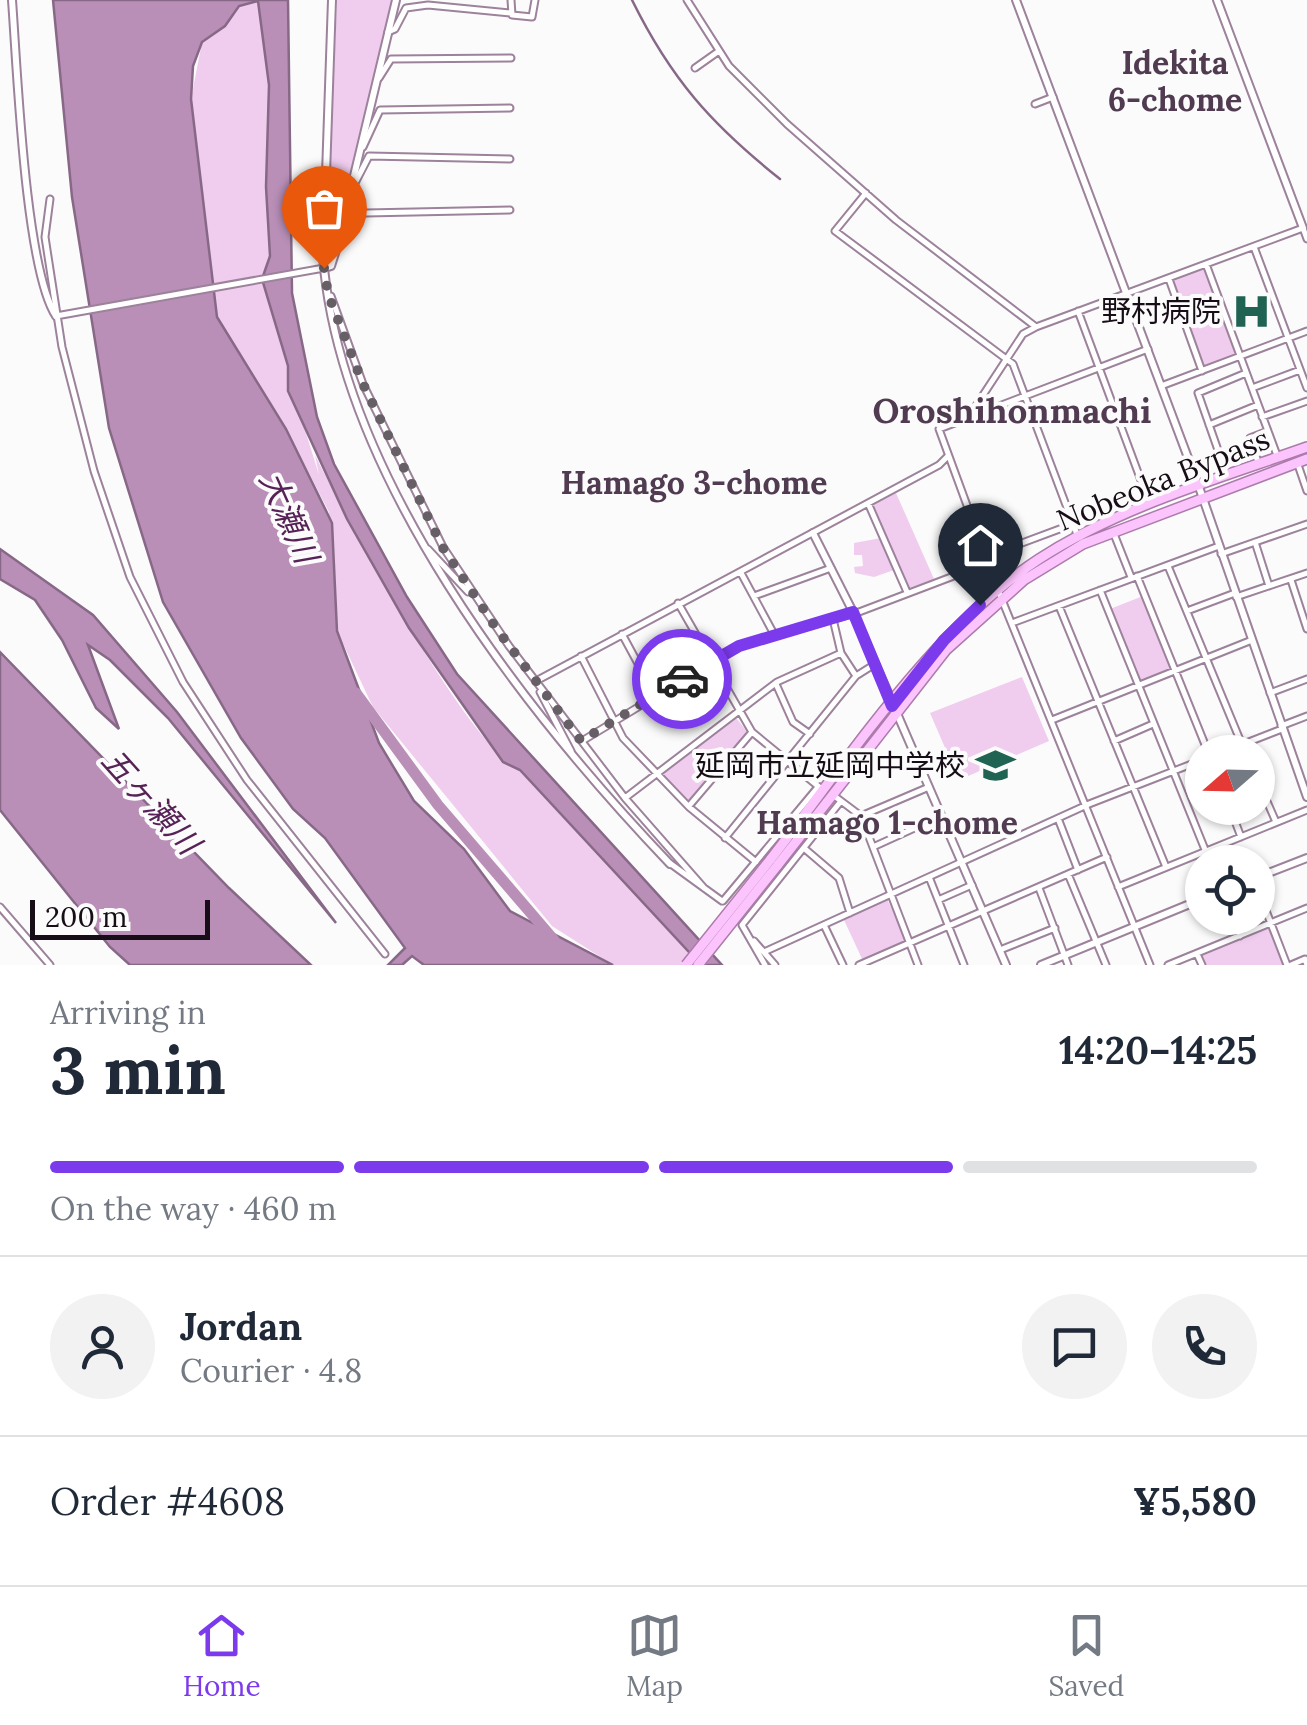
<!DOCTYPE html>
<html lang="en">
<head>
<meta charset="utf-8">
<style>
  :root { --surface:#fff; --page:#f2f2f3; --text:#1f2937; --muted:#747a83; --line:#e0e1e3; --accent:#7c3aed }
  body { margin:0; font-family:Lora,"Noto Sans JP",serif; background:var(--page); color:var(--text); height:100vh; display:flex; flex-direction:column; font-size:38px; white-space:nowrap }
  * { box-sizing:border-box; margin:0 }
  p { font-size:32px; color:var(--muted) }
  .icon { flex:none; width:55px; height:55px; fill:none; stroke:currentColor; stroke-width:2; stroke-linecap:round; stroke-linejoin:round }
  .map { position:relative; height:965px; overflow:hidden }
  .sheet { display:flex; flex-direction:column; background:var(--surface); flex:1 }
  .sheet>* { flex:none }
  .needle { width:65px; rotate:250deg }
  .buttons { position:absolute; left:1185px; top:735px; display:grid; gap:20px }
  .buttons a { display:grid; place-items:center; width:90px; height:90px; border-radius:50%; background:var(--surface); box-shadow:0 2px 8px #0004; font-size:50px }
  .scale { position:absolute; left:30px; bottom:25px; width:180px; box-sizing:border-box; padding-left:10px; border:5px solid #160d16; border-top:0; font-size:28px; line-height:35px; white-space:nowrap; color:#160d16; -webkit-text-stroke:8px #fbfbfb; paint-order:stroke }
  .pin { position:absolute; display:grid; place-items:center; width:85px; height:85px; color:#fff; margin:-102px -42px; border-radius:50% 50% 50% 0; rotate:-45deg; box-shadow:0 0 10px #0007 }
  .pin .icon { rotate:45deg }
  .courier { position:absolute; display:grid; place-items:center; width:100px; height:100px; margin:-50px; border:8px solid #7c3aed; border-radius:50%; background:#fff; color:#222; box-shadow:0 2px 12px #0007 }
  .head em { font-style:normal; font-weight:700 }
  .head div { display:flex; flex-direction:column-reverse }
  .head { display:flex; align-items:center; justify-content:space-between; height:170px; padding:0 50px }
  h1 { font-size:65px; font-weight:700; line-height:75px }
  .bar { display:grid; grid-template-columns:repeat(4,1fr); gap:15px 10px; align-content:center; height:120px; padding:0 50px }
  .bar i { height:12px; border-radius:8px; background:var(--line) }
  .bar .current { background:var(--accent) }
  .bar p { grid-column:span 4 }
  .line { display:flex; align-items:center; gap:25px; padding:0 50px; border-top:2px solid var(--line) }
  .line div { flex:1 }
  .round { display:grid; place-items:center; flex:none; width:105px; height:105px; border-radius:52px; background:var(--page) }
  .dock { display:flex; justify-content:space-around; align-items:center; height:140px; border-top:2px solid var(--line); background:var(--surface); font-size:28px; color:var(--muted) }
  .dock a { display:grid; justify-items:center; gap:5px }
  .dock .current { color:var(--accent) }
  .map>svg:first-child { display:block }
  .green { fill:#f0cdee }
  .water { fill:#b98fb8; stroke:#886887; stroke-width:2.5 }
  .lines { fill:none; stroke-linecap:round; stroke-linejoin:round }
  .stream { stroke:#886887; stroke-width:2.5 }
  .river { stroke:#b98fb8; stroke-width:11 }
  .minor-casing { stroke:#9c829b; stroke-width:9 }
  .tertiary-casing { stroke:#9c829b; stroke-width:10 }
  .trunk-casing { stroke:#ac7bab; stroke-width:12 }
  .minor { stroke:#fff; stroke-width:5 }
  .tertiary { stroke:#fff; stroke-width:6 }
  .trunk { stroke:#fcc4fc; stroke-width:9 }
  .trunk-bridge-casing { stroke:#ac7bab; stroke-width:12; stroke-linecap:butt }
  .trunk-bridge { stroke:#fcc4fc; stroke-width:9 }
  .done { stroke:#666066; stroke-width:10; stroke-dasharray:0 18 }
  .route { stroke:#7c3aed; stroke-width:12 }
  .labels { text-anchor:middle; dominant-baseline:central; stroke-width:8; stroke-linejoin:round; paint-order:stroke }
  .poi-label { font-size:30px; fill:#160d16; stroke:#fbfbfb; text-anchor:end }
  .street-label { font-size:30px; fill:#160d16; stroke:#fbfbfb }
  .neighbourhood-label { font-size:32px; font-weight:bold; fill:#513b51; stroke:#fbfbfb }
  .water-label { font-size:32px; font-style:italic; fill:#572357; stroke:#fbfbfb }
  .quarter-label { font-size:35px; font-weight:bold; fill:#513b51; stroke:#fbfbfb }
</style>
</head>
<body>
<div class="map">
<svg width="1307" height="965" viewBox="0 0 1307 965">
  <rect width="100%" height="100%" fill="#fbfbfb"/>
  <path class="green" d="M337 0H392L330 255H326Z
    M259 1 269 85 270 256 262 279 288 366V392L301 417 319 475 315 455C346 517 466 745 520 770L704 965H613L552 926 373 707 337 631 329 512 286 429 217 317 191 99 202 42 239 6Z
    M1205 268 1237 356 1203 369 1171 280Z
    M896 493 934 579 909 588 873 505Z
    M881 538 894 570 874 577 855 573 854 567 863 566 862 555H854V543Z
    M1143 596 1171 670 1140 683 1110 609Z
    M1022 677 1049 741 959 780 930 713Z
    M734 715 748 733 688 801 660 773Z
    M887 899 907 941 863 961 844 920Z
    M1270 926 1285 965H1205L1201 955Z"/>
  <path class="water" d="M53 0H288L292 293 317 417 334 464 407 597 457 674 722 965H701L520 770 503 762 409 628 347 519 288 391V366L262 279 270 256 266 187 269 85 258 1 239 6 225 26 202 42 193 66 191 99 217 317 286 429 332 523 337 631 379 743 414 801 464 849 510 911 613 965H424L412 956 402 965H388L405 948 325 838 293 809 241 738 163 602 109 428 72 197Z
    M0 549 93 615 177 712 336 923 168 718 110 660 88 645 119 729 96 708 62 640 35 600 0 579Z
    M0 652 229 888 311 965H130L110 947 0 810Z"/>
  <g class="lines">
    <path class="stream" d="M632 0C671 79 711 124 780 179"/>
    <path class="river" d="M356 693 438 805 554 940"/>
    <defs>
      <path id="minor" d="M511 0 512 15 532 17 535 0
        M687 0 729 66 787 124 896 220 1036 327 1303 228 1307 239
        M388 32 395 29 406 8 428 5 511 13
        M695 68 719 51
        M379 78 391 59 511 58
        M1035 104 1053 97
        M363 147 380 110 510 108
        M354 185 369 156 510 159
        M866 193 835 231 1013 364 1078 537
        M50 199 45 237 62 347 94 471 130 577 183 682 247 780 385 954
        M366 213 510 210
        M1254 247 1307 388
        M1206 264 1278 458
        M1169 279 1202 371
        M331 296 363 384 443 547 509 646 625 798 704 888
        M1078 311 1149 502
        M56 316 324 268
        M1148 349 939 429 998 590 1150 965
        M1161 386 1307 331
        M1252 388 1300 370
        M970 415 1023 334 1036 327
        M1262 417 1307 401
        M1209 425 1258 405
        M1258 462 1250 438 1268 431
        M1297 462 1307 491
        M1226 473 1198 393 1246 373
        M868 503 907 592
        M1114 534 1131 577
        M1255 542 1269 586
        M428 549 468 592
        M1221 554 1307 524
        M987 556 1073 524
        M1168 566 1245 752
        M741 573 775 636
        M1137 576 1208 752
        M1291 580 1307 629
        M1100 590 1210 862
        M754 596 831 568
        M1236 597 1307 573
        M678 603 752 732 824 791
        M1059 606 1166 867
        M1187 611 1235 593
        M833 619 841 653 856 676
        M1012 623 1219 546
        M622 634 655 695
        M581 656 623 738 689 807 756 862
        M536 681 939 465 948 456
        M776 684 793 722 810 734
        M540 692 571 751
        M1270 693 1307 679
        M1052 720 1252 640
        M1281 726 1307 716
        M582 741 739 646 859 612 988 563
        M1114 741 1153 724
        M1223 752 1282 729
        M1258 781 1276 822
        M833 795 861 816 918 965
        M625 798 777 682 841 653
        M689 806 752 732
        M1230 808 1241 837
        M861 816 929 787
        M1059 821 1078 870
        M725 838 856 676 875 664
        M873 847 941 816
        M805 849 839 878 850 913
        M671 864 722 901
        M1068 874 1106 965
        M929 877 964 965
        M1118 887 1307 810
        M1039 888 1068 965
        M1258 890 1287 965
        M938 900 972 885
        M723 901 818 787
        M0 907 50 965
        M1233 918 1240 936
        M824 925 843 965
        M754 941 775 965
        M1000 950 1055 928
        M764 952 1089 804 1202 760
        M1197 954 1202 965
        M765 965 742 925 841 801
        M859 965 1107 857
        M1168 965 1307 908
        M1291 965 1305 959 1307 965"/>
      <path id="tertiary" d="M12 0C17 66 25 269 56 316
        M332 0C330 58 328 116 326 174 325 201 321 230 323 257 340 476 524 711 670 864
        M1016 0 1199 487 1307 797
        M1217 0 1303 228
        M325 268 331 266 337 247 396 0
        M813 533 853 612 1006 965
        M1258 877 1307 858
        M1041 965 1202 899"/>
      <path id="trunk" d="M770 860C849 759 932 629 1039 559 1119 507 1217 479 1307 447
        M777 866 946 650 1024 580 1083 544 1307 459"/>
    </defs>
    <use href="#minor" class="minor-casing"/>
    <use href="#tertiary" class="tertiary-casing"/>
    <use href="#trunk" class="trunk-casing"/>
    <use href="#minor" class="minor"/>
    <use href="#tertiary" class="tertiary"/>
    <use href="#trunk" class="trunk"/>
    <defs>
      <path id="trunk-bridge" d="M686 965 770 860
        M698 965 777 866"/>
    </defs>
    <use href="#trunk-bridge" class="trunk-bridge-casing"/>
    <use href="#trunk-bridge" class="trunk-bridge"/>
  </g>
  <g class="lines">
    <path class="done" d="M324 268 328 294 363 384 443 548 496 628 581 741 682 679"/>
    <path class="route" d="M682 679 739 646 853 612 892 706 944 640 980 605"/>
  </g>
  <defs>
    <symbol id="hospital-bare" viewBox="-9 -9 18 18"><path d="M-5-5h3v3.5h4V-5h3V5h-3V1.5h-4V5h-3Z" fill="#206352" stroke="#fbfbfb" stroke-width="2.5" paint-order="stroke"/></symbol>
    <symbol id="school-bare" viewBox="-9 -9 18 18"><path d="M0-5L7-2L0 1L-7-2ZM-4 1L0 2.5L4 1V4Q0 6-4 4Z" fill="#206352" stroke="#fbfbfb" stroke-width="2.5" paint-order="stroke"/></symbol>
  </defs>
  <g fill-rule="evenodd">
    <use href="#hospital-bare" x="1224" y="284" width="55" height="55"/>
    <use href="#school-bare" x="968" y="738" width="55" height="55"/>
  </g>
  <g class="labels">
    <g class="poi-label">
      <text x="1221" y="311">野村病院</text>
      <text x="965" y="765">延岡市立延岡中学校</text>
    </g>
    <g class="street-label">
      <text transform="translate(1163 479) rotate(-22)">Nobeoka Bypass</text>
    </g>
    <g class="neighbourhood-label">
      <text x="1175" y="62">Idekita<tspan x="1175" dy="37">6-chome</tspan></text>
      <text x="694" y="482">Hamago 3-chome</text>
      <text x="887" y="822">Hamago 1-chome</text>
    </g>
    <g class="water-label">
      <text transform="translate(289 517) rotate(66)">大瀬川</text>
      <text transform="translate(151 801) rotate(48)">五ヶ瀬川</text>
    </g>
    <g class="quarter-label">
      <text x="1012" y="410">Oroshihonmachi</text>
    </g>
  </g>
</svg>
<div class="buttons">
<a><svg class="needle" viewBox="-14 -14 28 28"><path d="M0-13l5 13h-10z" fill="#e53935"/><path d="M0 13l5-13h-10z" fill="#747a83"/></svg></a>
<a><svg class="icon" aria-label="locate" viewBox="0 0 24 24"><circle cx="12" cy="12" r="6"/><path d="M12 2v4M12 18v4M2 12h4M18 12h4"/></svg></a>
</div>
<div class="scale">200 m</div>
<div class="pin" style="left:324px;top:268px;background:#ea580c"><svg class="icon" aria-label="bag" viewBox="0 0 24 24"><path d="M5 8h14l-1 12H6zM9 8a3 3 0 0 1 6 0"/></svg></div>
<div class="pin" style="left:980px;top:605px;background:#1f2937"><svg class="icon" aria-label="home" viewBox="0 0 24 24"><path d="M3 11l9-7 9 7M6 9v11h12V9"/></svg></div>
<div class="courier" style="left:682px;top:679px"><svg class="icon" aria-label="car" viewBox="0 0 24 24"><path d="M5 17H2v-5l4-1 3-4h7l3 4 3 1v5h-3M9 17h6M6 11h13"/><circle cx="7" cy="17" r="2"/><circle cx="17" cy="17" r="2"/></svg></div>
</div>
<section class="sheet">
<div class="head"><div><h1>3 min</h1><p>Arriving in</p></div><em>14:20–14:25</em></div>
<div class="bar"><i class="current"></i><i class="current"></i><i class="current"></i><i></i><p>On the way · 460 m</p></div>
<div class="line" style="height:180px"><a class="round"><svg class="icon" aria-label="person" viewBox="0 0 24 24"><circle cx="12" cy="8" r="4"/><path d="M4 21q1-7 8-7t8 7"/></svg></a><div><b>Jordan</b><p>Courier · 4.8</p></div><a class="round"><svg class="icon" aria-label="chat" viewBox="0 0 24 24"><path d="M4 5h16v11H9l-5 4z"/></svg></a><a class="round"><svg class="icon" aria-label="phone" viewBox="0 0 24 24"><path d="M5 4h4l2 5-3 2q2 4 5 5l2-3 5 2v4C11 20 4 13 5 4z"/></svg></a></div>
<div class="line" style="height:130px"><div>Order #4608</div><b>¥5,580</b></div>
</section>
<nav class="dock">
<a class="current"><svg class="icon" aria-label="home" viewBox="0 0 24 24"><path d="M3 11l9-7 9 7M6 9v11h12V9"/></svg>Home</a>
<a><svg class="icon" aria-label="map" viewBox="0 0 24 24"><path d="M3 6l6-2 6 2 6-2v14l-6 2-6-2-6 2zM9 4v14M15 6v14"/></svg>Map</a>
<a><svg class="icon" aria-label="saved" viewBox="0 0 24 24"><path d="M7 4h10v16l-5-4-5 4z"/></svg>Saved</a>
</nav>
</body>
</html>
